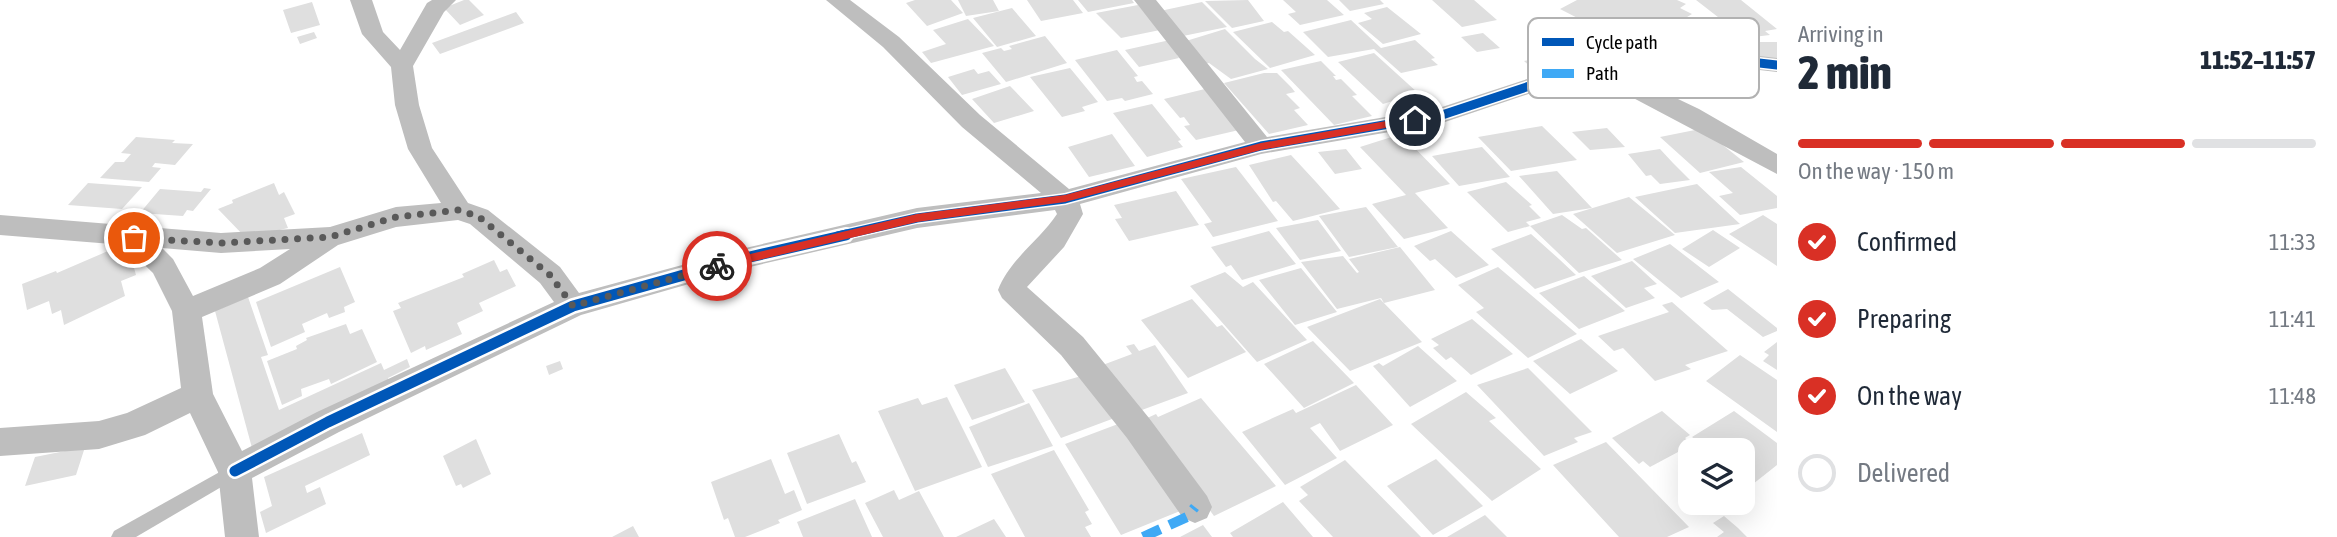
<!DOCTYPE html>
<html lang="en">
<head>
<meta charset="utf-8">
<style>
  :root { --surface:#fff; --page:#f6f6f7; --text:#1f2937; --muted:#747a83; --line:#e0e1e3; --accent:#d93025 }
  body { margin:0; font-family:"Asap Condensed",sans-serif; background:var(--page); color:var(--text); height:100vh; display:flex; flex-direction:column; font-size:26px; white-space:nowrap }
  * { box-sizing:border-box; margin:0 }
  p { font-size:23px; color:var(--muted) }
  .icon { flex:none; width:38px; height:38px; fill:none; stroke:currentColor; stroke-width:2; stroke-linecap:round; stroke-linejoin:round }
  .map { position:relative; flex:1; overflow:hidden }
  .panel { display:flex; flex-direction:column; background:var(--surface); width:560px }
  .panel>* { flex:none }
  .controls { position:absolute; left:1678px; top:438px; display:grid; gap:14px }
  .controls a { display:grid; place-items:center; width:77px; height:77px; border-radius:14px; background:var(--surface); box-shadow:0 7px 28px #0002; font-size:35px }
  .pin { position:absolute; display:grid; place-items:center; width:60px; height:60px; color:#fff; margin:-30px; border:4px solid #fff; border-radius:50%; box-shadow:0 2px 7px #0007 }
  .courier { position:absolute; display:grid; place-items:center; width:70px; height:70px; margin:-35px; border:5px solid #d93025; border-radius:50%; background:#fff; color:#222; box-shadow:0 2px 9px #0007 }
  .summary em { font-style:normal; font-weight:800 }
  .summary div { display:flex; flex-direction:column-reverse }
  .summary { display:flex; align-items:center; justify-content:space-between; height:119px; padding:0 21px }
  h1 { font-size:46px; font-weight:800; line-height:52px }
  .bar { display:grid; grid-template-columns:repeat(4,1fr); gap:10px 7px; align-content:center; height:84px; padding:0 21px }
  .bar i { height:9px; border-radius:5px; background:var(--line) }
  .bar .on { background:var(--accent) }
  .bar p { grid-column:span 4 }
  ol { padding:0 21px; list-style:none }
  li { display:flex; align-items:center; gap:21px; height:77px }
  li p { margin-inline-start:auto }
  li .icon { padding:7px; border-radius:50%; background:var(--accent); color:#fff; stroke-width:4 }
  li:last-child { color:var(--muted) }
  li i { width:38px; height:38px; border:4px solid var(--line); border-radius:50% }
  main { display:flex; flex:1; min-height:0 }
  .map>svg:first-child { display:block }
  .building { fill:#dfdfdf }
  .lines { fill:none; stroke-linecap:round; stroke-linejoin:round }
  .service { fill:#bebebe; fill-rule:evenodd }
  .minor { fill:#bebebe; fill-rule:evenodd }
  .quiet { stroke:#3fa9f5; stroke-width:10; stroke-dasharray:19 10; stroke-linecap:butt }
  .cycleway-far1-casing { stroke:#fff; stroke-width:12 }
  .cycleway-casing { stroke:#fff; stroke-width:16 }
  .cycleway-far1 { stroke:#0057b8; stroke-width:9 }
  .cycleway { stroke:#0057b8; stroke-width:11 }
  .route { fill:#d93025 }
  .done { stroke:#595959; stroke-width:7; stroke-dasharray:0 12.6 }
  .key { fill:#fff; stroke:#b2b2b2; stroke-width:2 }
  .key-label { font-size:19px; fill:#000 }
</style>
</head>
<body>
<main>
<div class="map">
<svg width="1777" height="537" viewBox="0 0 1777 537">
  <rect width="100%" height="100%" fill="#fff"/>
  <path class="building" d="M464 0H469L484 15 460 25 444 8Z
    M915 0H951L963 13 927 26 906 3Z
    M958 0H993L999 11 966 16Z
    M1027 0H1073L1083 13 1041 21Z
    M1078 0H1132L1134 3 1088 12Z
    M1248 0 1264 21 1232 28 1205 1Z
    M1283 0H1327L1344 15 1300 25 1288 14 1296 12Z
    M1339 0H1380L1384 4 1350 11Z
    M1432 0H1474L1497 20 1462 27Z
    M1577 0H1677L1686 4 1680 8 1692 14 1636 48 1560 9Z
    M1696 0H1741L1777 29 1765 31 1770 35 1745 38Z
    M312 2 320 25 291 33 283 10Z
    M1202 2 1227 27 1183 36 1160 11Z
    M1138 5 1150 19 1165 29 1121 38 1096 13Z
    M1387 7 1421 34 1383 44 1358 23 1372 19 1364 13Z
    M1012 8 1036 36 997 47 973 18Z
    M516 12 524 23 440 54 432 43Z
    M968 19 994 46 931 63 922 52 946 44 933 30Z
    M1351 20 1381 48 1415 40 1435 58 1431 59 1438 65 1401 73 1374 49 1328 57 1303 32Z
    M1272 22 1284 32 1288 31 1315 55 1270 68 1233 32Z
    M1225 29 1255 59 1268 69 1231 79 1209 63 1205 64 1186 41Z
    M314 32 317 38 300 44 297 37Z
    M1483 33 1500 48 1477 52 1461 37Z
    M1045 36 1067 63 1006 82 982 53 1001 48 1004 51 1012 49 1009 46Z
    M1170 40 1181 54 1177 55 1179 58 1139 67 1125 50Z
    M1741 42H1777V62L1763 63Z
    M1117 50 1138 76 1134 77 1137 82 1142 81 1153 94 1125 101 1122 98 1107 101 1075 60Z
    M1374 53 1418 93 1383 104 1338 62Z
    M1552 55 1561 63 1533 69 1524 61Z
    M1321 61 1336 76H1333L1336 80 1341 79 1357 95 1352 96 1372 116 1334 125 1281 70Z
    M1070 68 1098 102 1082 107 1085 111 1062 117 1030 77Z
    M974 69 978 74 989 71 1001 84 962 95 948 77Z
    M1264 73H1277L1291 87 1295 92 1286 94 1300 108 1294 110 1308 125 1269 134 1224 83Z
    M1010 86 1034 111 994 123 972 99Z
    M1209 88 1239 130 1196 140 1184 126 1190 125 1184 117 1180 118 1164 99Z
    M1152 104 1181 140 1178 141 1183 147 1147 157 1113 113Z
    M1542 126 1577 160 1511 171 1478 137Z
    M1607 128 1625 147 1590 150 1572 132Z
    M1700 129 1719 142 1744 162 1700 173 1660 137Z
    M1112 134 1135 166 1089 177 1068 147Z
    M1401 134 1450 184 1415 193 1448 228 1404 239 1372 204 1406 195 1360 147Z
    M136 137 175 140 172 143 193 144 175 165 155 163 152 167 161 168 149 182 100 178 115 162H124L131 154 121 153Z
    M1482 147 1510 177 1459 186 1432 156Z
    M1346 149 1362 169 1335 174 1318 152Z
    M1660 149 1673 163 1690 180 1660 184 1651 175 1646 176 1628 154Z
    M1291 155 1316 182 1340 209 1293 221 1276 201 1273 202 1249 165Z
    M1236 167 1278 221 1213 237 1204 224 1212 222 1181 179Z
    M1741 167 1777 196V208L1740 215 1719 196 1733 193 1709 172Z
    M1557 171 1592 208 1553 214 1519 176Z
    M1506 182 1532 205 1529 206 1541 218 1526 222 1530 226 1508 232 1467 192Z
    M88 183 142 187 122 209 68 205Z
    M274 183 279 195 284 192 295 214 284 218 288 228 246 238 218 209 233 203 232 200Z
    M1697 184 1740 224 1675 233 1635 197Z
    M204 188 211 189 193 211 187 210 183 216 140 213 160 189 201 192Z
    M1176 191 1199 225 1129 241 1115 219 1122 218 1114 205Z
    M1629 197 1675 235 1617 253 1573 214Z
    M1366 207 1398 247 1349 257 1319 216Z
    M1562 215 1582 229 1586 228 1622 260 1579 273 1530 226Z
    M1763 215 1777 224V266L1729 234Z
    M1318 220 1341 251 1300 260 1276 228Z
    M1713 230 1740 248 1709 267 1682 249Z
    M1269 231 1296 264 1242 280 1231 265 1226 267 1211 247Z
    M1451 231 1489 265 1456 278 1435 259 1430 261 1414 246Z
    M1531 234 1559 259 1576 275 1535 289 1491 249Z
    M1670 244 1719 282 1681 298 1633 259Z
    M1400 247 1435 290 1384 303 1381 298 1385 297 1337 309 1301 262 1343 256 1357 273 1359 272 1349 259Z
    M115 248 118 262 131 257 136 275 121 281 125 296 64 325 61 310 52 314 49 301 27 310 22 284 56 271 57 273Z
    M494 260 500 272 507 269 516 286 479 303 483 311 457 323 462 334 426 350 425 346 411 353 393 311 401 308 398 303 464 277 462 274Z
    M1632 261 1657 284 1644 288 1655 298 1626 308 1591 276Z
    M340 267 355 302 344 307 345 312 329 318 327 313 302 324 305 332 271 347 256 302Z
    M1498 267 1577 334 1528 358 1476 312 1484 308 1458 285Z
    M1301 268 1337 312 1295 325 1259 280Z
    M1225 272 1243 287 1253 282 1307 340 1257 362 1190 286Z
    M1584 276 1625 311 1579 329 1539 293Z
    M1728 289 1777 328V331L1763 337 1727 309 1712 310 1703 303Z
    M248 297 268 355 261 357 279 410 381 363 384 370 407 359 410 367 388 378 390 383 252 448 215 311Z
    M1192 299 1217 327 1222 325 1246 352 1188 378 1141 320Z
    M1380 299 1422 342 1350 371 1307 327Z
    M1672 302 1728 351 1685 365 1691 369 1655 381 1623 348 1614 351 1598 336 1669 312 1662 305Z
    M1472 319 1513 354 1471 375 1451 357 1446 360 1433 348 1439 345 1431 339Z
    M346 324 350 334 362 329 377 362 331 384 329 379 301 389 302 396 282 405 267 361 297 349 296 346 307 340 306 338Z
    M1581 339 1618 371 1570 394 1533 361Z
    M1313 341 1354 383 1304 408 1264 364Z
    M1777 342V370L1763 361 1769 355 1764 352Z
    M1134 344 1139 351 1155 345 1188 393 1131 414 1100 366 1132 354 1126 346Z
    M1418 346 1457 381 1410 407 1373 366 1379 363 1383 366Z
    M1740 355 1777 380V432L1706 381Z
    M560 361 563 369 549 375 546 366Z
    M1005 368 1025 402 972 420 954 385Z
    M1528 368 1592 432 1574 438 1578 442 1544 456 1477 385Z
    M1092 373 1120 416 1061 438 1032 390Z
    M1356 385 1393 425 1340 451 1320 423 1310 428 1337 458 1285 485 1242 432 1293 409 1296 413Z
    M1466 392 1496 418 1489 421 1541 469 1492 501 1411 424Z
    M947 397 982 467 915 491 878 411 918 398 922 405Z
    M1201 398 1276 486 1214 516 1143 420 1156 414 1158 417Z
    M1029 403 1053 446 988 467 969 427Z
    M1662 411 1690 435 1685 438 1693 444 1650 467 1643 461 1639 464 1612 438Z
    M1734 411 1777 443V465L1753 484 1743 476V450H1709L1692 437Z
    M1126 421 1185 509 1121 535 1065 444Z
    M362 433 370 455 305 486 307 493 320 487 326 504 266 533 260 512 272 506 264 477Z
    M839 434 852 463 856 461 866 482 807 504 787 453Z
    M476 439 491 474 463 488 461 484 456 486 443 456Z
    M1606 442 1689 527 1667 537H1619L1553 465Z
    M85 447 76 475 25 486 35 457Z
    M1054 450 1089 510 1085 512 1092 524 1085 527 1091 537H1025L991 474Z
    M771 459 785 494 794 490 802 510 778 520 780 523 745 537H735L728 518 724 520 711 482Z
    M1436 459 1483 506 1433 535 1387 486Z
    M1345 460 1421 537H1333L1299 501 1308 495 1300 487Z
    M894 490 899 500 919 491 944 537H883L865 503Z
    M855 499 872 537H803L797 522Z
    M1283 502 1313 537H1233L1230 533Z
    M1485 515 1507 537H1447Z
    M1724 516 1738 528 1747 537H1717L1724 532 1713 523Z
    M994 519 1006 537H956Z
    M1203 525 1212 537H1180Z
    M633 526 639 537H612Z"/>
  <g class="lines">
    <path class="service" d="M234 464 240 466 242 471 240 476 136 537H111L114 531Z"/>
    <path class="minor" d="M350 0H372L383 32 400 50 427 3 432 0H456L444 12 413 66 419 105 432 148 468 203 488 210 560 267 579 293 741 249 917 208 1041 193 962 127 883 47 826 0H850L899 37 980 115 1069 189 1245 142 1134 0H1156L1267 137 1439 108 1582 61 1672 46 1777 58V72L1672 60 1615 69 1699 109 1777 154V174L1588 74 1442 123 1261 154 1080 204 1083 214 1064 247 1027 287 1083 337 1149 418 1207 496 1212 507 1207 518 1195 523 1183 518 1127 438 1061 355 1002 298 998 290C1010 259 1039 241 1057 214L1055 210 917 228 741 269 581 315 339 432 252 478 259 537H225L218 472 190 413 145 435 99 449 0 456V428L99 421 127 413 181 388 172 311 153 273 124 245 0 235V215L221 233 330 227 396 207 441 203 408 149 395 105 391 67 362 34ZM458 220 470 224 540 283 554 302 317 412 242 451 213 394 202 317 280 284 338 245 396 227ZM162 248 221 253 290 249 260 268 193 296 173 259Z"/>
    <path class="quiet" d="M1143 537 1187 517 1195 507"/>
    <defs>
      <path id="cycleway-far1" d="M838 236 917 218 1065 199 1261 146 1442 115 1590 66 1672 53 1777 65"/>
      <path id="cycleway" d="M235 471 328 422 573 306 741 259 846 235"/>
    </defs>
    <use href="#cycleway-far1" class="cycleway-far1-casing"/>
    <use href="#cycleway" class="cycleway-casing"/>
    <use href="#cycleway-far1" class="cycleway-far1"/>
    <use href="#cycleway" class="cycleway"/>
  </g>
  <path class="route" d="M1415 116 1419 122 1261 150 1065 202 917 222 717 270 711 266 717 262 917 214 1065 195 1261 143Z"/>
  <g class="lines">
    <path class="done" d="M134 238 221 243 330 237 396 217 459 210 479 217 550 275 573 306 717 266"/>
  </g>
  <rect x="1528" y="18" width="231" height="80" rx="10" class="key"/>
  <rect x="1542" y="38" width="32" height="8" fill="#0057b8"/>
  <rect x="1542" y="69" width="32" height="9" fill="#3fa9f5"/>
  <g class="key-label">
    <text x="1586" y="49">Cycle path</text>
    <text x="1586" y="80">Path</text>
  </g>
</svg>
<div class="controls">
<a><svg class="icon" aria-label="layers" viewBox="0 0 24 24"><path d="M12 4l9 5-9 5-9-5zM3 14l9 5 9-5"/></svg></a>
</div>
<div class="pin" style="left:134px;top:238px;background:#ea580c"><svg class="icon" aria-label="bag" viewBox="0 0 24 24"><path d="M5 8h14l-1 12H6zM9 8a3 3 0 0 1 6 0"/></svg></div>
<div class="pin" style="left:1415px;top:120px;background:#1f2937"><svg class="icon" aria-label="home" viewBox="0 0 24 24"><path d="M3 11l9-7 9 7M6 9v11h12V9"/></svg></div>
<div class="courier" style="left:717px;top:266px"><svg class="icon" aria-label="bike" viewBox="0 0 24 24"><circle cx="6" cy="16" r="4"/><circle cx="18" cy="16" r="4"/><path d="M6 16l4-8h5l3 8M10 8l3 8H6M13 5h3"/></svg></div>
</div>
<section class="panel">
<div class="summary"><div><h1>2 min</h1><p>Arriving in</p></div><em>11:52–11:57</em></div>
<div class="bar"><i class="on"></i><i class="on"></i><i class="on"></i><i></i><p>On the way · 150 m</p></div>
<ol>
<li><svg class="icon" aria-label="check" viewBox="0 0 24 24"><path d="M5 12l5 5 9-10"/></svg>Confirmed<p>11:33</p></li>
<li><svg class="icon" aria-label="check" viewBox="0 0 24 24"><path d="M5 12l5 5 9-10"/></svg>Preparing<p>11:41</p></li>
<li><svg class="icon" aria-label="check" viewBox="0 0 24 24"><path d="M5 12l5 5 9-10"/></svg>On the way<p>11:48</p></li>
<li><i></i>Delivered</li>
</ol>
</section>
</main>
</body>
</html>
